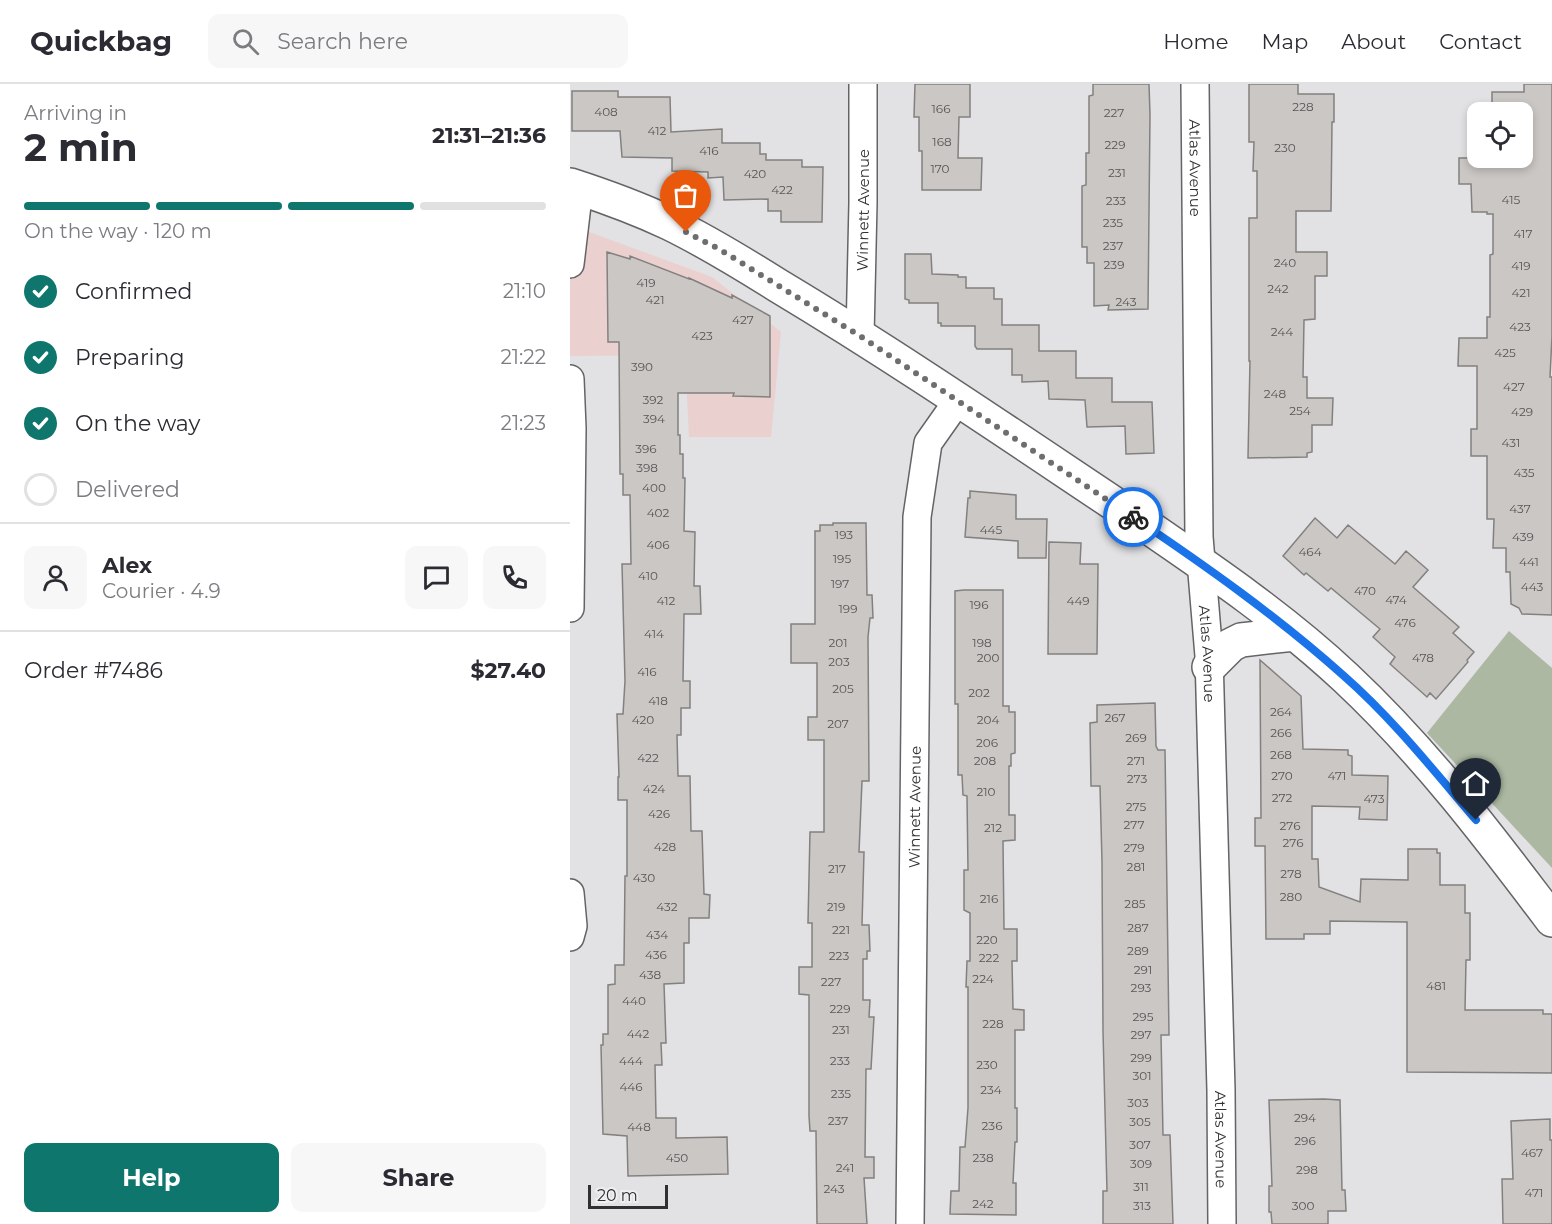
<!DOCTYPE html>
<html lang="en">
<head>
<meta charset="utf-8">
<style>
  :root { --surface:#fff; --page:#f7f7f7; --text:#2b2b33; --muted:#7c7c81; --line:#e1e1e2; --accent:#0f766e }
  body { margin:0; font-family:Montserrat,sans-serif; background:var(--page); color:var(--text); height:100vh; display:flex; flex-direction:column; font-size:22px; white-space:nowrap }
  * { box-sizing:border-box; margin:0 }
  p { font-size:20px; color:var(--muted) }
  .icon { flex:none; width:33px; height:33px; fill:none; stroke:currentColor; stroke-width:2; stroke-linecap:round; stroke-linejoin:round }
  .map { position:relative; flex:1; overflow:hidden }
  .drawer { display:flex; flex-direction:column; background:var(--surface); width:570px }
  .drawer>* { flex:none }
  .controls { position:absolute; left:897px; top:18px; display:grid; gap:12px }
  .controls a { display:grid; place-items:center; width:66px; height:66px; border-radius:12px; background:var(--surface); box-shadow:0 3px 9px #0003; font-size:30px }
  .scale { position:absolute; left:18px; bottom:15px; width:80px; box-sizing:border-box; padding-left:6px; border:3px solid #303031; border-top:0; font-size:16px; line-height:21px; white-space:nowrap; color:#303031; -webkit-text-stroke:4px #efeef1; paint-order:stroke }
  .pin { position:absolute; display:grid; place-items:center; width:51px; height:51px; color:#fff; margin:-62px -26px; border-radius:50% 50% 50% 0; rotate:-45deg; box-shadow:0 0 6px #0007 }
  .pin .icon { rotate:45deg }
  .courier { position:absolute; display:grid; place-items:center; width:60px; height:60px; margin:-30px; border:4px solid #1a73e8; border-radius:50%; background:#fff; color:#222; box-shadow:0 2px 8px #0007 }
  .head em { font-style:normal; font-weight:700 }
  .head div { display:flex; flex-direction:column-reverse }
  .head { display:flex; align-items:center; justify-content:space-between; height:102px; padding:0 24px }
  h1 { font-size:39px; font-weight:700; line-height:45px }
  .bar { display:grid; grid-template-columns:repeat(4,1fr); gap:9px 6px; align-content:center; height:72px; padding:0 24px }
  .bar i { height:8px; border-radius:4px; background:var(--line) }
  .bar .selected { background:var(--accent) }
  .bar p { grid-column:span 4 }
  .line { display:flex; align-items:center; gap:15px; padding:0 24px; border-top:2px solid var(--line) }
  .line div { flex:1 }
  .round { display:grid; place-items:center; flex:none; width:63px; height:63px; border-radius:12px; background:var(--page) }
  ol { padding:0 24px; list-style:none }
  li { display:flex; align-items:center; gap:18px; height:66px }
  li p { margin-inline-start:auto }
  li .icon { padding:6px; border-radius:50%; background:var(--accent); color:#fff; stroke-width:4 }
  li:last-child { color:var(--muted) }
  li i { width:33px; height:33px; border:3px solid var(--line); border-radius:50% }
  .primary-button { display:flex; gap:12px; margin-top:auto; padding:12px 24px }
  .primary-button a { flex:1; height:69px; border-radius:12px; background:var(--accent); color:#fff; font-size:24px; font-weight:700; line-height:69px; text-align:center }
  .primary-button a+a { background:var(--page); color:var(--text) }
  header { display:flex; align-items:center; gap:36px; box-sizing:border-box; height:84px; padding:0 30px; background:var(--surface); border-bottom:2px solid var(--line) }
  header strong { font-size:28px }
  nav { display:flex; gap:33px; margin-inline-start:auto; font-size:21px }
  .search { width:420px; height:54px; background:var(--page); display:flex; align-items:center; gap:15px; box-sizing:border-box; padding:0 21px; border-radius:12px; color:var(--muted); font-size:22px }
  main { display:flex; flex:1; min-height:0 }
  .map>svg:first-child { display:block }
  .commercial { fill:#ebd0d0 }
  .green { fill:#acb8a1 }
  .building { fill:#cbc7c5; stroke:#83817f; stroke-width:1.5 }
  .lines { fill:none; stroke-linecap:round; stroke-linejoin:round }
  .minor-casing { stroke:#646366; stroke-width:30 }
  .tertiary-casing { stroke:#646366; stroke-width:36 }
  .minor { stroke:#fff; stroke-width:27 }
  .tertiary { stroke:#fff; stroke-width:33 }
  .done { stroke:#6e6e70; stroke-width:6; stroke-dasharray:0 10.8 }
  .route { stroke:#1a73e8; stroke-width:8 }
  .labels { text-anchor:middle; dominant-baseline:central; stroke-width:5; stroke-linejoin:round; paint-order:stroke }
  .number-label { font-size:12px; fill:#575656 }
  .street-label { font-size:15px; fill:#303031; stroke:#efeef1 }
</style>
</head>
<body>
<header>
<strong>Quickbag</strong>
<div class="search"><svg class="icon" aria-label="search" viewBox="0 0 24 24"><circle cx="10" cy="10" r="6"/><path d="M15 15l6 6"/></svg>Search here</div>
<nav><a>Home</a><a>Map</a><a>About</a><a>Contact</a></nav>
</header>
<main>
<section class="drawer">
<div class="head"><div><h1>2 min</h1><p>Arriving in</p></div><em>21:31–21:36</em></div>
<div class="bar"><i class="selected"></i><i class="selected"></i><i class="selected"></i><i></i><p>On the way · 120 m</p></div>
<ol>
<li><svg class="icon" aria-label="check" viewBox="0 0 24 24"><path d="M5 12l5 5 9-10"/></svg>Confirmed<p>21:10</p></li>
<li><svg class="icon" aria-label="check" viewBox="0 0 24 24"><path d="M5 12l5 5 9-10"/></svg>Preparing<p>21:22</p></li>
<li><svg class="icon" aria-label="check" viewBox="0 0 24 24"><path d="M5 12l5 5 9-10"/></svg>On the way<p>21:23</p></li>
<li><i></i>Delivered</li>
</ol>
<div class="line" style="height:108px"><a class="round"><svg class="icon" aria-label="person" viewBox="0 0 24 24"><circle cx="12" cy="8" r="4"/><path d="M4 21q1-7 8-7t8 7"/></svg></a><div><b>Alex</b><p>Courier · 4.9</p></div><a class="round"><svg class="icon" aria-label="chat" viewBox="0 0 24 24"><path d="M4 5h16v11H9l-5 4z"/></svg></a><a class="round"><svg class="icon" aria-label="phone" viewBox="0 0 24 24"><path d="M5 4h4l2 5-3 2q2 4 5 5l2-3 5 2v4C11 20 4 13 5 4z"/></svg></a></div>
<div class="line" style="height:78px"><div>Order #7486</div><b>$27.40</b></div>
<div class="primary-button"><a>Help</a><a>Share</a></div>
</section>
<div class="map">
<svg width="982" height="1140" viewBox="0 0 982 1140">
  <rect width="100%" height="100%" fill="#e2e1e4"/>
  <path class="commercial" d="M0 141 142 193 211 248 201 353H119L115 271 0 272Z"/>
  <path class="green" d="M939 547 982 584V784L857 649Z"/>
  <path class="building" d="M345 0H400V33H389L388 74H412L411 106H352V67H349V33H344Z
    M523 0H579L580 31 578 225 538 226 539 221 524 222V179H517V163H512V102L516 101V69H519V12L523 11Z
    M679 0H728V10H764V38H762L761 127H726V168H757V192H745V235L734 236 733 293H737V314H763L762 341H742V368L737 369V373L678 374 680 277H679V134H687V87H683L684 58H679Z
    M954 0H982V252L980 293H982V531L952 530 949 524 941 520 940 488H936V464H923L924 435H917V372H901V345H907V282H888L889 254H917V233H920V171L923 170V130H917V128H902L901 100H889V74H952V28H922V8H954Z
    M2 7H48V13H100L101 48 152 45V59H190V70H196V76H232V83H253L252 138H211V127H198V115L154 116 153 93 138 94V88L102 87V74L52 73 50 47H2Z
    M37 168 60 175V172L119 195V194L162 214V211L200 232V313L163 312 164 309H108V351H110V370H113V394H115L114 447 125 448 124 502H130L131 530H114L113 597H120V624H111V651H107L108 692H120L121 747H132L134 810 140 811 139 834H119V859H114V899L94 900 96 959H91L92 981H85L86 1034H106V1054L157 1053 158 1090 58 1092 57 1052 33 1050 31 961H33V950H38V901L45 900V881H54L55 792H57V716H48V693H49L47 630H53L55 597 52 480H61L60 411H53V390H50L49 258H38Z
    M335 170H361L362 190 388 191V193H396V204H424V215H432V241H469V267H506V294H542V318H582L584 369 556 370 555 342 517 343 515 316 479 315 478 297 452 298V291H442V265H407L405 262V242H371V239H368V219H339V216L335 215Z
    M400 407 446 411V435H477L476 474H448V457L395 453 398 414H400Z
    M745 434 767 454 778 441 825 480 836 467 858 486 843 503 889 543 883 549 904 568 897 576 898 578 866 615 860 609 857 613 820 580 825 573 803 553 810 545 761 504 758 507 736 489 734 491 713 472Z
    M263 439H296L297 511H302L303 534H300L298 553 299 697H292L289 768H294L292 841H299L300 867H297V875H293V916H300L299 933H304L301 985H296L295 1073H304V1094H294L297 1140H247L246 1047H240L239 1032V911L229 910V883H242V839H238L240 748H254V656H238V633H247V579H221V540H245V447H250V441H263Z
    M479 458 511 459 510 480H528L527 570H478Z
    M394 506H433V622H439V628H445V669L441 670V682H439V731H445V756L433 757 434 845H447V877H442L443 925 454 926V946H445V1024H447V1058H445L443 1099H446V1131L380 1130 381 1107H389L390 1063H395L398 1024V903H396L397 877H400V829L394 826V786H398L397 712 393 711 392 691H388V620H385V507Z
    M690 576 731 612 733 665 778 666V671L782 672V691L818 692 817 736 789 735 790 723 742 722V775H748L749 803 790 818 791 795 838 796V765H867V769H870V801H895V829H900V876H896L895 926H973V930H982V989L837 988V838L760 837V850H734V855H696L695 762H685V734H691Z
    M585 619 586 662 588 666H595L599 951H591L593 1051H600L603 1140H533V1107H537L533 947 532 778 530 702H521L520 639 527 638V621Z
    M754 1015 770 1016 772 1106H775L776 1127H758V1140H702L701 1128H699V1102H702L699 1016Z
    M980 1035V1056H982V1140H933L932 1095H943L941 1037Z"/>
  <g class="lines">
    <defs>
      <g id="minor">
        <path id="s1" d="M625 0 629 453 639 572 651 1006 652 1140"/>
        <path d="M0 180 9 104"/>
        <path id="s2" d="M290 252 293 119V0"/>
        <path d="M0 295 2 344 0 524"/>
        <path d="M0 809 3 842 0 853"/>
        <path id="s3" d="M340 1140 347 433 358 359 389 315"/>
      </g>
      <path id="tertiary" d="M0 101C34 112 67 124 99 139 136 157 172 179 207 201 257 231 306 262 355 294 421 337 486 381 552 425 629 478 708 530 776 594 854 667 918 751 982 836
        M639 583 661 561 671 556 724 550"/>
    </defs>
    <use href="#minor" class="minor-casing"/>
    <use href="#tertiary" class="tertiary-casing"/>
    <use href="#minor" class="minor"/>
    <use href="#tertiary" class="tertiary"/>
  </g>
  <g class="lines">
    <path class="done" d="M116 148 149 165 290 252 563 433"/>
    <path class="route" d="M563 433C636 482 708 533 774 592 823 635 864 687 906 736"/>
  </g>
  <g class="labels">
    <g class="number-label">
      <text x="733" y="22">228</text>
      <text x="371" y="24">166</text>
      <text x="36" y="27">408</text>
      <text x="544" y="28">227</text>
      <text x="87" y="46">412</text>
      <text x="372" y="57">168</text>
      <text x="545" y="60">229</text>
      <text x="715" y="63">230</text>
      <text x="139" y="66">416</text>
      <text x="370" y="84">170</text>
      <text x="547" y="88">231</text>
      <text x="185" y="89">420</text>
      <text x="212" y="105">422</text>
      <text x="941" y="115">415</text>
      <text x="546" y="116">233</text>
      <text x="543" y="138">235</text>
      <text x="953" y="149">417</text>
      <text x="543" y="161">237</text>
      <text x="715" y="178">240</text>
      <text x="544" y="180">239</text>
      <text x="951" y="181">419</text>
      <text x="76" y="198">419</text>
      <text x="708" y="204">242</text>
      <text x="951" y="208">421</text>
      <text x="85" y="215">421</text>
      <text x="556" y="217">243</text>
      <text x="173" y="235">427</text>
      <text x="950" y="242">423</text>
      <text x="712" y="247">244</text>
      <text x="132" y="251">423</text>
      <text x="935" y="268">425</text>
      <text x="72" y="282">390</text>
      <text x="944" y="302">427</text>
      <text x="705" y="309">248</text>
      <text x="83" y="315">392</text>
      <text x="730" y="326">254</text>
      <text x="952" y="327">429</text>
      <text x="84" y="334">394</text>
      <text x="941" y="358">431</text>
      <text x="76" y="364">396</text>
      <text x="77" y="383">398</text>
      <text x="954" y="388">435</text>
      <text x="84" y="403">400</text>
      <text x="950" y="424">437</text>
      <text x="88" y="428">402</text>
      <text x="421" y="445">445</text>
      <text x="274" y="450">193</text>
      <text x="953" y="452">439</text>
      <text x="88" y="460">406</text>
      <text x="740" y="467">464</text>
      <text x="272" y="474">195</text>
      <text x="959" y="477">441</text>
      <text x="78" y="491">410</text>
      <text x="270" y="499">197</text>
      <text x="962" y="502">443</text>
      <text x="795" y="506">470</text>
      <text x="826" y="515">474</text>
      <text x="96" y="516">412</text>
      <text x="508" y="516">449</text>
      <text x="409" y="520">196</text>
      <text x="278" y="524">199</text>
      <text x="835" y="538">476</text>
      <text x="84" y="549">414</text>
      <text x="268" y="558">201</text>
      <text x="412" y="558">198</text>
      <text x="418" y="573">200</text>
      <text x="853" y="573">478</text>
      <text x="269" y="577">203</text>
      <text x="77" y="587">416</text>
      <text x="273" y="604">205</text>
      <text x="409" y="608">202</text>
      <text x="88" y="616">418</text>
      <text x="711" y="627">264</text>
      <text x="545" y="633">267</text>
      <text x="73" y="635">420</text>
      <text x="418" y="635">204</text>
      <text x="268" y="639">207</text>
      <text x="711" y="648">266</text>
      <text x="566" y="653">269</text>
      <text x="417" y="658">206</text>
      <text x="711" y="670">268</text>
      <text x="78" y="673">422</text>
      <text x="415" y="676">208</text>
      <text x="566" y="676">271</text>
      <text x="712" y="691">270</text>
      <text x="767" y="691">471</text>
      <text x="567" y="694">273</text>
      <text x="84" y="704">424</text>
      <text x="416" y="707">210</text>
      <text x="712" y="713">272</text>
      <text x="804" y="714">473</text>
      <text x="566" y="722">275</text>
      <text x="89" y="729">426</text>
      <text x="564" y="740">277</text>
      <text x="720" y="741">276</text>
      <text x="423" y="743">212</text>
      <text x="723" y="758">276</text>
      <text x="95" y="762">428</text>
      <text x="564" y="763">279</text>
      <text x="566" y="782">281</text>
      <text x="267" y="784">217</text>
      <text x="721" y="789">278</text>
      <text x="74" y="793">430</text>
      <text x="721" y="812">280</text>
      <text x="419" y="814">216</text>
      <text x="565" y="819">285</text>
      <text x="97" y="822">432</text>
      <text x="266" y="822">219</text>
      <text x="568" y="843">287</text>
      <text x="271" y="845">221</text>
      <text x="87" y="850">434</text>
      <text x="417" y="855">220</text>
      <text x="568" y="866">289</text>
      <text x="86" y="870">436</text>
      <text x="269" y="871">223</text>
      <text x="419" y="873">222</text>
      <text x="573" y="885">291</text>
      <text x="80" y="890">438</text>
      <text x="413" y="894">224</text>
      <text x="261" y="897">227</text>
      <text x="866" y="901">481</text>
      <text x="571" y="903">293</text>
      <text x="64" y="916">440</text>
      <text x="270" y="924">229</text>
      <text x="573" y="932">295</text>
      <text x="423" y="939">228</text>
      <text x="271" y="945">231</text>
      <text x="68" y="949">442</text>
      <text x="571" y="950">297</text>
      <text x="571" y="973">299</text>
      <text x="61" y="976">444</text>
      <text x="270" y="976">233</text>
      <text x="417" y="980">230</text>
      <text x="572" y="991">301</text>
      <text x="61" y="1002">446</text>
      <text x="421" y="1005">234</text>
      <text x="271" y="1009">235</text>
      <text x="568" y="1018">303</text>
      <text x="735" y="1033">294</text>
      <text x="268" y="1036">237</text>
      <text x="570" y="1037">305</text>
      <text x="422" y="1041">236</text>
      <text x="69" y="1042">448</text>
      <text x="735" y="1056">296</text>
      <text x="570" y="1060">307</text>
      <text x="962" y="1068">467</text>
      <text x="107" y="1073">450</text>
      <text x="413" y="1073">238</text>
      <text x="571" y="1079">309</text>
      <text x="275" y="1083">241</text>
      <text x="737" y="1085">298</text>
      <text x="571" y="1102">311</text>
      <text x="264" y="1104">243</text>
      <text x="964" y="1108">471</text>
      <text x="413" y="1119">242</text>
      <text x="572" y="1121">313</text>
      <text x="733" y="1121">300</text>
    </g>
    <g class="street-label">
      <text stroke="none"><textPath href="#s1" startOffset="84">Atlas Avenue</textPath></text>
      <text stroke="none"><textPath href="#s2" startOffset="126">Winnett Avenue</textPath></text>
      <text stroke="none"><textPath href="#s1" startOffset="570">Atlas Avenue</textPath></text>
      <text stroke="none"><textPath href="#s3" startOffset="417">Winnett Avenue</textPath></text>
      <text stroke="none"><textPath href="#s1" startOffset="1056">Atlas Avenue</textPath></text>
    </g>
  </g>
</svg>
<div class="controls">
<a><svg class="icon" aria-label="locate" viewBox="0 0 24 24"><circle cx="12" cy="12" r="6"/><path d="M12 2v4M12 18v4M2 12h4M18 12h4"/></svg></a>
</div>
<div class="scale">20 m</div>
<div class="pin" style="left:116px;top:148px;background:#ea580c"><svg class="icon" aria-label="bag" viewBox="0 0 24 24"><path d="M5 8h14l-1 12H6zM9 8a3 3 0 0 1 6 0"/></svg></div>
<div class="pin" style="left:906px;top:736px;background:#1f2937"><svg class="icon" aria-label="home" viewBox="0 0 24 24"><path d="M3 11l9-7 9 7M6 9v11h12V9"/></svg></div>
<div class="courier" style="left:563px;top:433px"><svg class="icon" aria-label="bike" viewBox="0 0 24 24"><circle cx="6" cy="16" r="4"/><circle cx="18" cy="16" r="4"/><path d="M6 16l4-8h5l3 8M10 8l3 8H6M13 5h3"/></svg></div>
</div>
</main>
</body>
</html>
